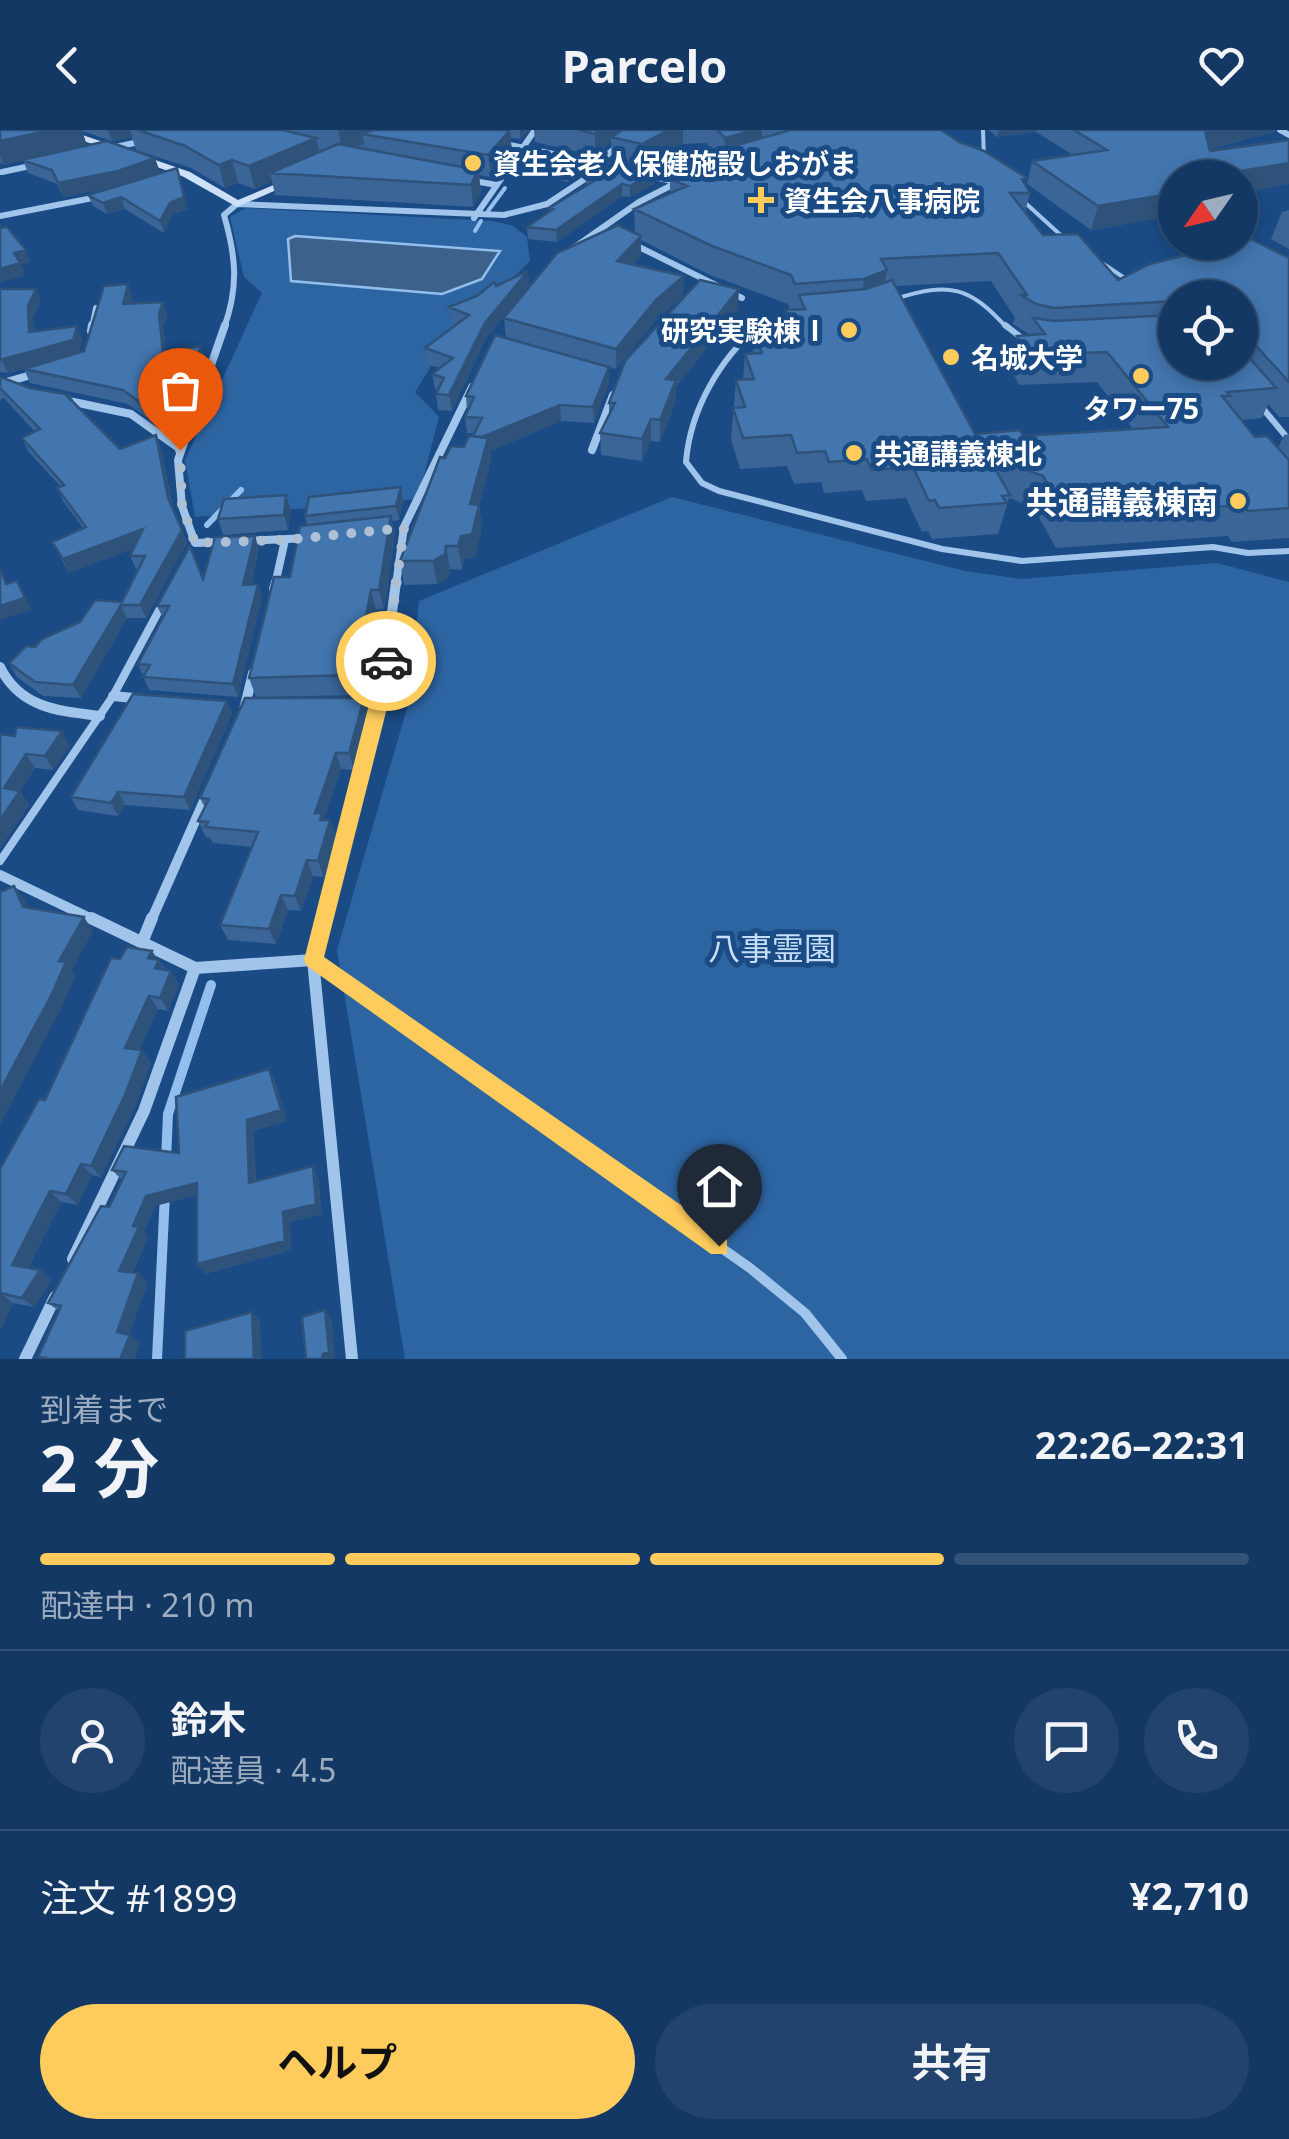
<!DOCTYPE html>
<html lang="ja">
<head>
<meta charset="utf-8">
<style>
  :root { --surface:#143864; --page:#21436d; --text:#f1f3f6; --muted:#9dacbf; --line:#335278; --accent:#fdcc5d }
  body { margin:0; font-family:"Noto Sans","Noto Sans JP",sans-serif; background:var(--page); color:var(--text); height:100vh; display:flex; flex-direction:column; font-size:38px; white-space:nowrap }
  * { box-sizing:border-box; margin:0 }
  p { font-size:32px; color:var(--muted) }
  .icon { flex:none; width:55px; height:55px; fill:none; stroke:currentColor; stroke-width:2; stroke-linecap:round; stroke-linejoin:round }
  .map { position:relative; height:1229px; overflow:hidden }
  .details { display:flex; flex-direction:column; background:var(--surface); flex:1 }
  .details>* { flex:none }
  .needle { width:65px; rotate:236deg }
  .buttons { position:absolute; left:1158px; top:30px; display:grid; gap:20px }
  .buttons a { display:grid; place-items:center; width:100px; height:100px; border-radius:50%; background:var(--surface); box-shadow:0 5px 15px #0003,0 0 0 2px var(--line); font-size:50px }
  .pin { position:absolute; display:grid; place-items:center; width:85px; height:85px; color:#fff; margin:-102px -42px; border-radius:50% 50% 50% 0; rotate:-45deg; box-shadow:0 0 10px #0007 }
  .pin .icon { rotate:45deg }
  .courier { position:absolute; display:grid; place-items:center; width:100px; height:100px; margin:-50px; border:8px solid #fdcc5d; border-radius:50%; background:#fff; color:#222; box-shadow:0 2px 12px #0007 }
  .headline em { font-style:normal; font-weight:700 }
  .headline div { display:flex; flex-direction:column-reverse }
  .headline { display:flex; align-items:center; justify-content:space-between; height:170px; padding:0 40px }
  h1 { font-size:65px; font-weight:700; line-height:75px }
  .bar { display:grid; grid-template-columns:repeat(4,1fr); gap:15px 10px; align-content:center; height:120px; padding:0 40px }
  .bar i { height:12px; border-radius:8px; background:var(--line) }
  .bar .active { background:var(--accent) }
  .bar p { grid-column:span 4 }
  .line { display:flex; align-items:center; gap:25px; padding:0 40px; border-top:2px solid var(--line) }
  .line div { flex:1 }
  .round { display:grid; place-items:center; flex:none; width:105px; height:105px; border-radius:52px; background:var(--page) }
  .button { display:flex; gap:20px; margin-top:auto; padding:20px 40px }
  .button a { flex:1; height:115px; border-radius:60px; background:var(--accent); color:#111; font-size:40px; font-weight:700; line-height:115px; text-align:center }
  .button a+a { background:var(--page); color:var(--text) }
  header { display:flex; justify-content:space-between; align-items:center; height:130px; padding:0 40px; background:var(--surface); font-size:45px; font-weight:700 }
  .map>svg:first-child { display:block }
  .green { fill:#2d65a3 }
  .water { fill:#3c618b; stroke:#93bfee; stroke-width:2.5 }
  .lines { fill:none; stroke-linecap:round; stroke-linejoin:round }
  .stream-far2 { stroke:#93bfee; stroke-width:4 }
  .stream-far1 { stroke:#93bfee; stroke-width:6 }
  .stream { stroke:#93bfee; stroke-width:10 }
  .lane-far3 { stroke:#a1c4eb; stroke-width:4 }
  .lane-far2 { stroke:#a1c4eb; stroke-width:6 }
  .lane-far1 { stroke:#a1c4eb; stroke-width:8 }
  .lane { stroke:#a1c4eb; stroke-width:10 }
  .street-far3 { stroke:#a1c4eb; stroke-width:6 }
  .street-far2 { stroke:#a1c4eb; stroke-width:8 }
  .street-far1 { stroke:#a1c4eb; stroke-width:10 }
  .street { stroke:#a1c4eb; stroke-width:12 }
  .secondary { fill:#cde0f8; fill-rule:evenodd }
  .wall { fill:#3a6596; fill-rule:evenodd }
  .shaded-wall { fill:#2f527a }
  .building { fill:#4375ae; stroke:#2f527a; stroke-width:2.5 }
  .route { fill:#fdcc5d }
  .done { stroke:#afc0d4; stroke-width:10; stroke-dasharray:0 18 }
  .poi-dot { fill:#fdcc5d; stroke:#1a4b85; stroke-width:4 }
  .labels { text-anchor:middle; dominant-baseline:central; stroke-width:10; stroke-linejoin:round; paint-order:stroke }
  .far-poi-label { font-size:28px; font-weight:bold; fill:#fff; stroke:#1a4b85; text-anchor:start }
  .poi-label { font-size:32px; font-weight:bold; fill:#fff; stroke:#1a4b85; text-anchor:end }
  .park-label { font-size:32px; fill:#c6def8; stroke:#1a4b85 }
</style>
</head>
<body>
<header><svg class="icon" aria-label="back" viewBox="0 0 24 24"><path d="M15 5l-7 7 7 7"/></svg>Parcelo<svg class="icon" aria-label="heart" viewBox="0 0 24 24"><path d="M12 20l-8-8c-3-5 5-10 8-4 3-6 11-1 8 4z"/></svg></header>
<div class="map">
<svg width="1289" height="1229" viewBox="0 0 1289 1229">
  <rect width="100%" height="100%" fill="#1a4b85"/>
  <path class="green" d="M246 78 493 91 513 96 527 107 530 131 503 157 467 179 415 262 439 287 418 369 195 387 185 330 262 163 244 147 230 87Z
    M672 367 965 441 1021 449 1217 433 1289 452V1229H405L337 820 407 578 419 471Z"/>
  <path class="water" d="M295 106 500 121 482 149 442 164 291 151 288 109Z"/>
  <g class="lines">
    <path class="stream-far2" d="M488 81 505 58
      M475 101 481 91"/>
    <path class="stream-far1" d="M207 395 241 360"/>
    <path class="stream" d="M166 1030 168 984 211 855
      M157 1229 165 1064"/>
    <path class="lane-far3" d="M983 0 984 30
      M1020 68 1065 109
      M1102 133 1132 153
      M895 169C950 151 970 157 1007 198
      M757 198 770 190 794 188"/>
    <path class="lane-far2" d="M760 195C720 228 690 280 686 332L702 353 719 361 942 419 1022 431 1213 417 1248 423 1289 421
      M1005 195 1022 208
      M1260 275 1289 310"/>
    <path class="lane-far1" d="M0 731 113 566 163 473"/>
    <path class="lane" d="M313 830 750 1138 805 1183 842 1229"/>
    <path class="street-far3" d="M1280 0 1289 5
      M500 13 611 36
      M111 18 148 10
      M598 33 623 11 645 0
      M2 42 35 35
      M642 44 676 52
      M468 50 497 55
      M0 86 103 66
      M474 88 535 0
      M631 113 742 168
      M572 119 639 72 680 51
      M92 198 96 178
      M224 198C239 156 236 127 224 85L237 74 504 85 547 74 594 43"/>
    <path class="street-far2" d="M91 201 92 195
      M0 254 38 243
      M64 270 131 284 180 319
      M592 320 613 265
      M246 411 309 408
      M224 412 195 413 182 376 178 330 225 195
      M275 455 285 410
      M396 455 404 397 472 257"/>
    <path class="street-far1" d="M274 459 276 452
      M0 537C20 578 58 581 100 586
      M113 566 144 569
      M244 580 253 543
      M0 745 96 791
      M151 791 207 664
      M323 791 380 573 396 452"/>
    <path class="street" d="M91 788 195 838 313 830
      M324 788 313 830 352 1229
      M143 810 152 788
      M73 1129 144 981 195 838
      M25 1229 55 1167"/>
    <path class="secondary" d="M53 0H68L190 42 238 70 295 46 304 48 237 77 182 46Z"/>
  </g>
  <path class="wall" d="M0 0H530L520 9 510 8 512 22 491 47 479 45 481 62 473 77 275 65 272 51 255 59 238 53 225 58 191 38 136 20 132 7 112 11 82 1 87 16 160 42 143 48 188 79 173 84 164 103 125 79 107 84 93 76 88 65 113 57 63 67 57 54 28 43 23 30 4 35 0 33Z
    M534 0H941L1026 55 1030 63 1025 82 1043 105 1118 150 1289 128V287H1279L1268 274 1262 288 1241 290 1255 307 1278 318 1284 305 1289 304V408L1232 412 1228 406 1056 418 1033 377 1009 368 998 404 932 409 928 401 922 402 906 368 866 371 862 360 824 363 821 352 794 354 787 336 740 339 731 309 736 250H743L745 224 753 223 754 202 784 200 786 180H790L788 174 710 145 641 110V126L633 135 683 166 656 190 616 239 609 237V253L594 293 561 291 490 321 491 331 479 376 482 398 475 427 464 429 462 440 450 439 449 448 437 454 404 455 400 431 445 328 464 317 475 303H467L465 287 467 281 466 266 506 208 504 188 635 103 634 79 670 63V49L720 27 706 13 683 14 642 37 612 30 611 12 595 26 535 12ZM991 151 1015 188 1013 194 1029 204 1028 205 1017 206 1009 235 1019 255 1097 252 1133 299 1023 306 975 304 896 156ZM1175 168H1240V232H1175Z
    M989 0H1275L1274 2 1210 19V21L1289 10V54L1241 63 1240 65V48H1175V79L1172 86 1091 100 1027 54 1032 31 1073 25 1036 2 997 7Z
    M587 27 588 38 568 52 559 50V38Z
    M654 42V54L630 67 622 66 557 112 528 109 527 97 549 82V78L586 56 585 45Z
    M1289 80V119L1271 109 1282 82Z
    M528 141 529 156 486 208 452 281 438 280 436 264 438 260 435 259 432 244 440 238 427 234 425 218 457 194 451 192 449 177Z
    M0 159 41 171 33 188 34 202 82 209 79 223 8 243 0 242Z
    M133 167 131 174 163 172 167 185 163 197 166 222 205 229 197 252H178L179 257 173 258 174 278 182 297 167 302 128 274 30 253 24 239 84 221Z
    M738 179 676 257V271L660 312 651 311 642 331 601 325 600 303 609 285V273Z
    M0 247 30 258 71 265 74 273 120 319 156 305 161 319 173 378 187 413 146 488H127L81 568 43 566 17 547 9 533 35 517 122 472 138 439H136L130 426 134 418 69 443 52 412 83 398 63 371 57 358 60 356 28 321 22 308 35 302 4 268 0 270Z
    M286 365 291 380 288 400 223 405 218 389Z
    M403 371 399 390 392 391 395 406 384 479 376 480 360 565 256 567 249 548 290 447 307 395 305 386Z
    M259 418 251 455 258 454 262 467 238 567 149 560 138 534 163 488 157 476Z
    M227 571 232 584 190 680 125 675 118 686 78 680 71 667Z
    M368 584 354 640 341 639 324 689 336 706 324 747 313 746 301 781 288 780 276 814 228 810 220 795 252 717 213 713 210 708 206 707 198 691 205 678 200 668Z
    M0 604 70 616 53 640 35 638 20 661 29 675 0 718Z
    M120 829H157L179 854 168 881 158 879 139 920H142L151 933 135 977 101 1047 92 1045 78 1075 61 1072 28 1138 40 1140 52 1150 34 1177 13 1173 0 1201V1039L45 970Z
    M275 951 287 991 253 1001 256 1051 318 1047 322 1084 290 1092 291 1120 205 1144 197 1134V1065L155 1076 144 1102 148 1107 133 1142 148 1152 129 1204 140 1213 134 1229H41L38 1227 59 1181 48 1173 109 1077 122 1050 112 1040 179 1023Z"/>
  <path class="shaded-wall" d="M50 0H82L87 16 4 35 0 25V11Z
    M108 0H130L132 7 112 11Z
    M338 0H401L362 4 364 14 342 21Z
    M510 0 512 22 491 47 488 25Z
    M520 0H530L520 9Z
    M599 0H631L611 7V12L595 26V4Z
    M668 0H683V14L642 37V14Z
    M754 0H762L761 20 740 18 737 15 736 27 724 31 725 8Z
    M999 0H1036V2L997 7Z
    M1205 0H1275L1274 2 1198 22Z
    M316 8 321 31 270 43 272 51 255 59 249 36Z
    M587 27 588 38 568 52 567 40Z
    M155 28 160 42 122 55 63 67 58 53Z
    M232 30 238 53 225 58 219 35Z
    M1289 33V54L1241 63 1240 65V48H1229L1241 41Z
    M177 38 188 79 173 84 164 103 160 91Z
    M478 40 481 62 473 77 471 55Z
    M654 42V54L630 67V56Z
    M622 54V66L557 112 556 100Z
    M1175 57V79L1172 86 1091 100 1098 76Z
    M121 67 125 79 107 84 103 73Z
    M641 106V126L618 151 617 131Z
    M26 120 31 132 21 135 26 145 0 153V139L14 123Z
    M887 140 882 168 860 177 864 149Z
    M528 141 529 156 486 208 452 281 449 265 485 193Z
    M684 146 683 166 656 190 616 239V219L656 170Z
    M128 154 133 167 127 187 123 174Z
    M36 159 41 171 33 188 35 215 29 202 28 176Z
    M739 159 738 179 676 257V271L660 312V290L666 249Z
    M163 172 167 185 163 197 168 235 163 222 159 184Z
    M77 196 82 209 79 223 8 243 2 230Z
    M201 216 205 229 197 252 193 239Z
    M609 237V253L594 293 593 277Z
    M173 239 179 257 173 258 174 283 169 269V245Z
    M560 275 561 291 490 321 491 331 479 376 482 398 475 427 464 429 462 440 458 416 470 374 471 311Z
    M177 283 182 297 167 302 162 288Z
    M651 289V311L642 331V309Z
    M156 305 161 319 173 381 168 368Z
    M401 357 403 371 399 390 396 376Z
    M286 365 291 380 288 400 284 385Z
    M391 386 395 406 384 479 379 460Z
    M143 399 149 413 69 443 63 429Z
    M182 400 187 413 146 488 140 475Z
    M255 406 259 418 248 468 243 455Z
    M446 416 450 439 449 448 437 454 433 431Z
    M17 451 32 480 0 490V476Z
    M258 454 262 467 238 567 233 554Z
    M371 460 376 480 360 565 355 545Z
    M121 475 127 488 81 568 73 555Z
    M364 568 368 584 354 640 349 623Z
    M227 571 232 584 190 680 184 667Z
    M62 601 70 616 53 640 45 626Z
    M336 623 341 639 324 689 327 699 315 683Z
    M26 624 35 638 20 661 29 675 0 718V690L4 658Z
    M118 662 125 675 118 686 111 673Z
    M330 690 336 706 324 747 318 731Z
    M307 730 313 746 301 781 295 766Z
    M14 756 24 769 33 790 23 777Z
    M281 765 288 780 276 814 269 799Z
    M84 787 93 801 72 840 76 845 61 879 0 995V961L59 831Z
    M152 821 167 843 163 851 148 828Z
    M171 841 179 854 168 881 160 868Z
    M149 866 158 879 134 931 125 918Z
    M142 920 151 933 135 977 101 1047 91 1036Z
    M269 939 275 951 287 991 253 1001 256 1063 249 1053 247 990Z
    M81 1034 92 1045 78 1075 66 1064Z
    M313 1036 318 1047 322 1084 290 1092 291 1120 205 1144 197 1134 283 1082Z
    M197 1053 205 1063 155 1076 144 1102 148 1107 129 1150 119 1141 133 1096 146 1066Z
    M50 1061 61 1072 24 1145 12 1135Z
    M40 1140 52 1150 34 1177 22 1168Z
    M138 1143 148 1152 127 1210 117 1202Z
    M0 1163 13 1173 0 1201Z
    M325 1180 332 1189 335 1229H322Z
    M252 1182 260 1191 262 1229H254Z
    M130 1205 140 1213 134 1229H120Z"/>
  <path class="building" d="M0 0H51L0 11Z
    M138 0H282L316 8 249 36 232 30 219 35 185 16Z
    M373 0H510L488 25 362 4Z
    M579 0H599L595 4Z
    M623 0H668L642 14 611 7Z
    M717 0H754L725 8Z
    M791 0H941L959 12 984 21 1027 48 1022 49 1030 63H1010L1043 105 1078 104 1118 150 1150 134 1251 109 1289 128V252L1240 198V168H1175V171L1054 178 1036 174 1021 165H1027L998 123 881 129 887 140 864 149 795 154 791 145 712 116 634 79 687 56 670 49 740 18 737 15Z
    M1074 0H1205L1210 21 1289 10V33L1241 41 1248 44 1229 48H1175V57H1172L1175 59V63L1098 76 1032 31 1107 20Z
    M107 11 155 28 118 41 58 53 52 40 22 30Z
    M338 14 478 40 471 55 270 43Z
    M576 27H587L567 40 559 38Z
    M606 31 654 42 630 56 622 54 556 100 527 97 553 79 549 78 599 48 585 45Z
    M177 38 184 67 170 73 160 91 121 67 103 73 88 65Z
    M618 95 641 106 617 131 684 146 656 170 616 219 504 188 557 123Z
    M7 97 26 120 14 123 20 133 0 139V98Z
    M528 141 485 193 449 265 436 264 444 248 432 244 453 228 425 218 469 185 449 177 477 166 494 152 496 156Z
    M700 150 739 159 666 249 676 250 660 290 651 289 642 309 600 303 615 273H609L625 231Z
    M892 150 975 304 1020 300 1023 306 1168 297 1107 222 1027 225 1017 206 1045 204 1033 188 1054 191 1175 185V232H1240V217L1276 258 1227 262 1230 266H1222L1255 307 1267 306 1289 330V378L1248 381 1243 375 1067 387 1043 346 987 325 1010 365 1002 366 1007 373 939 378 935 370 929 371 913 337 872 340 867 329 829 332 825 321 797 323 791 305 743 308 733 278 745 277 736 250 754 249 745 224 762 223 754 202 794 200 786 180 805 179 799 165 866 159Z
    M128 154 123 174 163 172 159 184 163 222 201 216 193 239H173L174 244 169 245V269L177 283 162 288 123 260 24 239 84 221 104 156Z
    M0 159H36L28 176 29 202 77 196 73 210 0 230Z
    M495 205 609 237 593 277 560 275 482 307 473 306 482 288 465 287 474 267 466 266Z
    M0 247 30 258 71 265 67 266 120 319 156 305 168 368 182 400 140 475H121L73 555 35 552 9 533 26 516 35 517 42 509 80 492 95 470 122 472 145 426H130L143 399 63 429 52 412 86 397 57 358 64 355 22 308 40 299 0 258Z
    M469 306 488 308 470 374 479 375 472 404 461 406 458 416H446L445 424 433 431H400L440 327 445 328 451 316 464 317Z
    M401 357 396 376 305 386 309 367Z
    M286 365 284 385 218 389 224 369Z
    M391 386 379 460H371L355 545 249 548 274 447H290L300 396Z
    M255 406 243 455 258 454 233 554 143 547 150 535 138 534 169 476H157L190 416 203 449 215 407Z
    M0 440H1L6 454 17 451 25 468 0 476Z
    M133 564 227 571 184 667 118 662 111 673 71 667Z
    M245 568H364L349 623H336L315 683H322L320 690H330L318 731 307 730 295 766 281 765 269 799 220 795 258 702 205 697 208 692 198 691 209 669 200 668Z
    M16 597 62 601 45 626 26 624 4 658 20 661 0 690V604L15 606Z
    M14 756 23 777 84 787 59 831 66 832 51 866 0 961V762Z
    M127 817 152 821 148 828 159 830 155 838 171 841 160 868 149 866 125 918 142 920 125 965 91 1036 81 1034 66 1064 50 1061 12 1135 40 1140 22 1168 0 1163V1039L39 969 45 970 111 828 120 829Z
    M269 939 281 980 247 990 249 1053 313 1036 316 1074 283 1082 285 1111 197 1134V1053L146 1066 133 1096 139 1097 119 1141 138 1143 117 1202 130 1205 120 1229H52L38 1227 61 1176 48 1173 101 1076 109 1077 126 1042 112 1040 124 1016 179 1023 176 967Z
    M325 1180 329 1222 323 1224 322 1229H306L302 1187Z
    M252 1182 254 1229H185V1201Z"/>
  <path class="route" d="M381 527 394 531 388 574 324 827 727 1107V1124H711L307 836 304 830Z"/>
  <g class="lines">
    <path class="done" d="M180 320 182 376 195 413 285 410 404 398 386 531"/>
  </g>
  <g class="poi-dot">
    <circle cx="473" cy="33" r="10"/>
    <path d="M756 55h10v10h10v10h-10v10h-10v-10h-10v-10h10z"/>
    <circle cx="849" cy="200" r="10"/>
    <circle cx="951" cy="227" r="10"/>
    <circle cx="1141" cy="246" r="10"/>
    <circle cx="854" cy="323" r="10"/>
    <circle cx="1238" cy="371" r="10"/>
  </g>
  <g class="labels">
    <g class="far-poi-label">
      <text x="493" y="33">資生会老人保健施設しおがま</text>
      <text x="784" y="70">資生会八事病院</text>
      <text x="829" y="200" text-anchor="end">研究実験棟Ⅰ</text>
      <text x="971" y="227">名城大学</text>
      <text x="1141" y="278" text-anchor="middle">タワー75</text>
      <text x="874" y="323">共通講義棟北</text>
    </g>
    <g class="poi-label">
      <text x="1218" y="371">共通講義棟南</text>
    </g>
    <g class="park-label">
      <text x="772" y="817">八事霊園</text>
    </g>
  </g>
</svg>
<div class="buttons">
<a><svg class="needle" viewBox="-14 -14 28 28"><path d="M0-13l5 13h-10z" fill="#e53935"/><path d="M0 13l5-13h-10z" fill="#9dacbf"/></svg></a>
<a><svg class="icon" aria-label="locate" viewBox="0 0 24 24"><circle cx="12" cy="12" r="6"/><path d="M12 2v4M12 18v4M2 12h4M18 12h4"/></svg></a>
</div>
<div class="pin" style="left:180px;top:320px;background:#ea580c"><svg class="icon" aria-label="bag" viewBox="0 0 24 24"><path d="M5 8h14l-1 12H6zM9 8a3 3 0 0 1 6 0"/></svg></div>
<div class="pin" style="left:719px;top:1116px;background:#1f2937"><svg class="icon" aria-label="home" viewBox="0 0 24 24"><path d="M3 11l9-7 9 7M6 9v11h12V9"/></svg></div>
<div class="courier" style="left:386px;top:531px"><svg class="icon" aria-label="car" viewBox="0 0 24 24"><path d="M5 17H2v-5l4-1 3-4h7l3 4 3 1v5h-3M9 17h6M6 11h13"/><circle cx="7" cy="17" r="2"/><circle cx="17" cy="17" r="2"/></svg></div>
</div>
<section class="details">
<div class="headline"><div><h1>2 分</h1><p>到着まで</p></div><em>22:26–22:31</em></div>
<div class="bar"><i class="active"></i><i class="active"></i><i class="active"></i><i></i><p>配達中 · 210 m</p></div>
<div class="line" style="height:180px"><a class="round"><svg class="icon" aria-label="person" viewBox="0 0 24 24"><circle cx="12" cy="8" r="4"/><path d="M4 21q1-7 8-7t8 7"/></svg></a><div><b>鈴木</b><p>配達員 · 4.5</p></div><a class="round"><svg class="icon" aria-label="chat" viewBox="0 0 24 24"><path d="M4 5h16v11H9l-5 4z"/></svg></a><a class="round"><svg class="icon" aria-label="phone" viewBox="0 0 24 24"><path d="M5 4h4l2 5-3 2q2 4 5 5l2-3 5 2v4C11 20 4 13 5 4z"/></svg></a></div>
<div class="line" style="height:130px"><div>注文 #1899</div><b>¥2,710</b></div>
<div class="button"><a>ヘルプ</a><a>共有</a></div>
</section>
</body>
</html>
